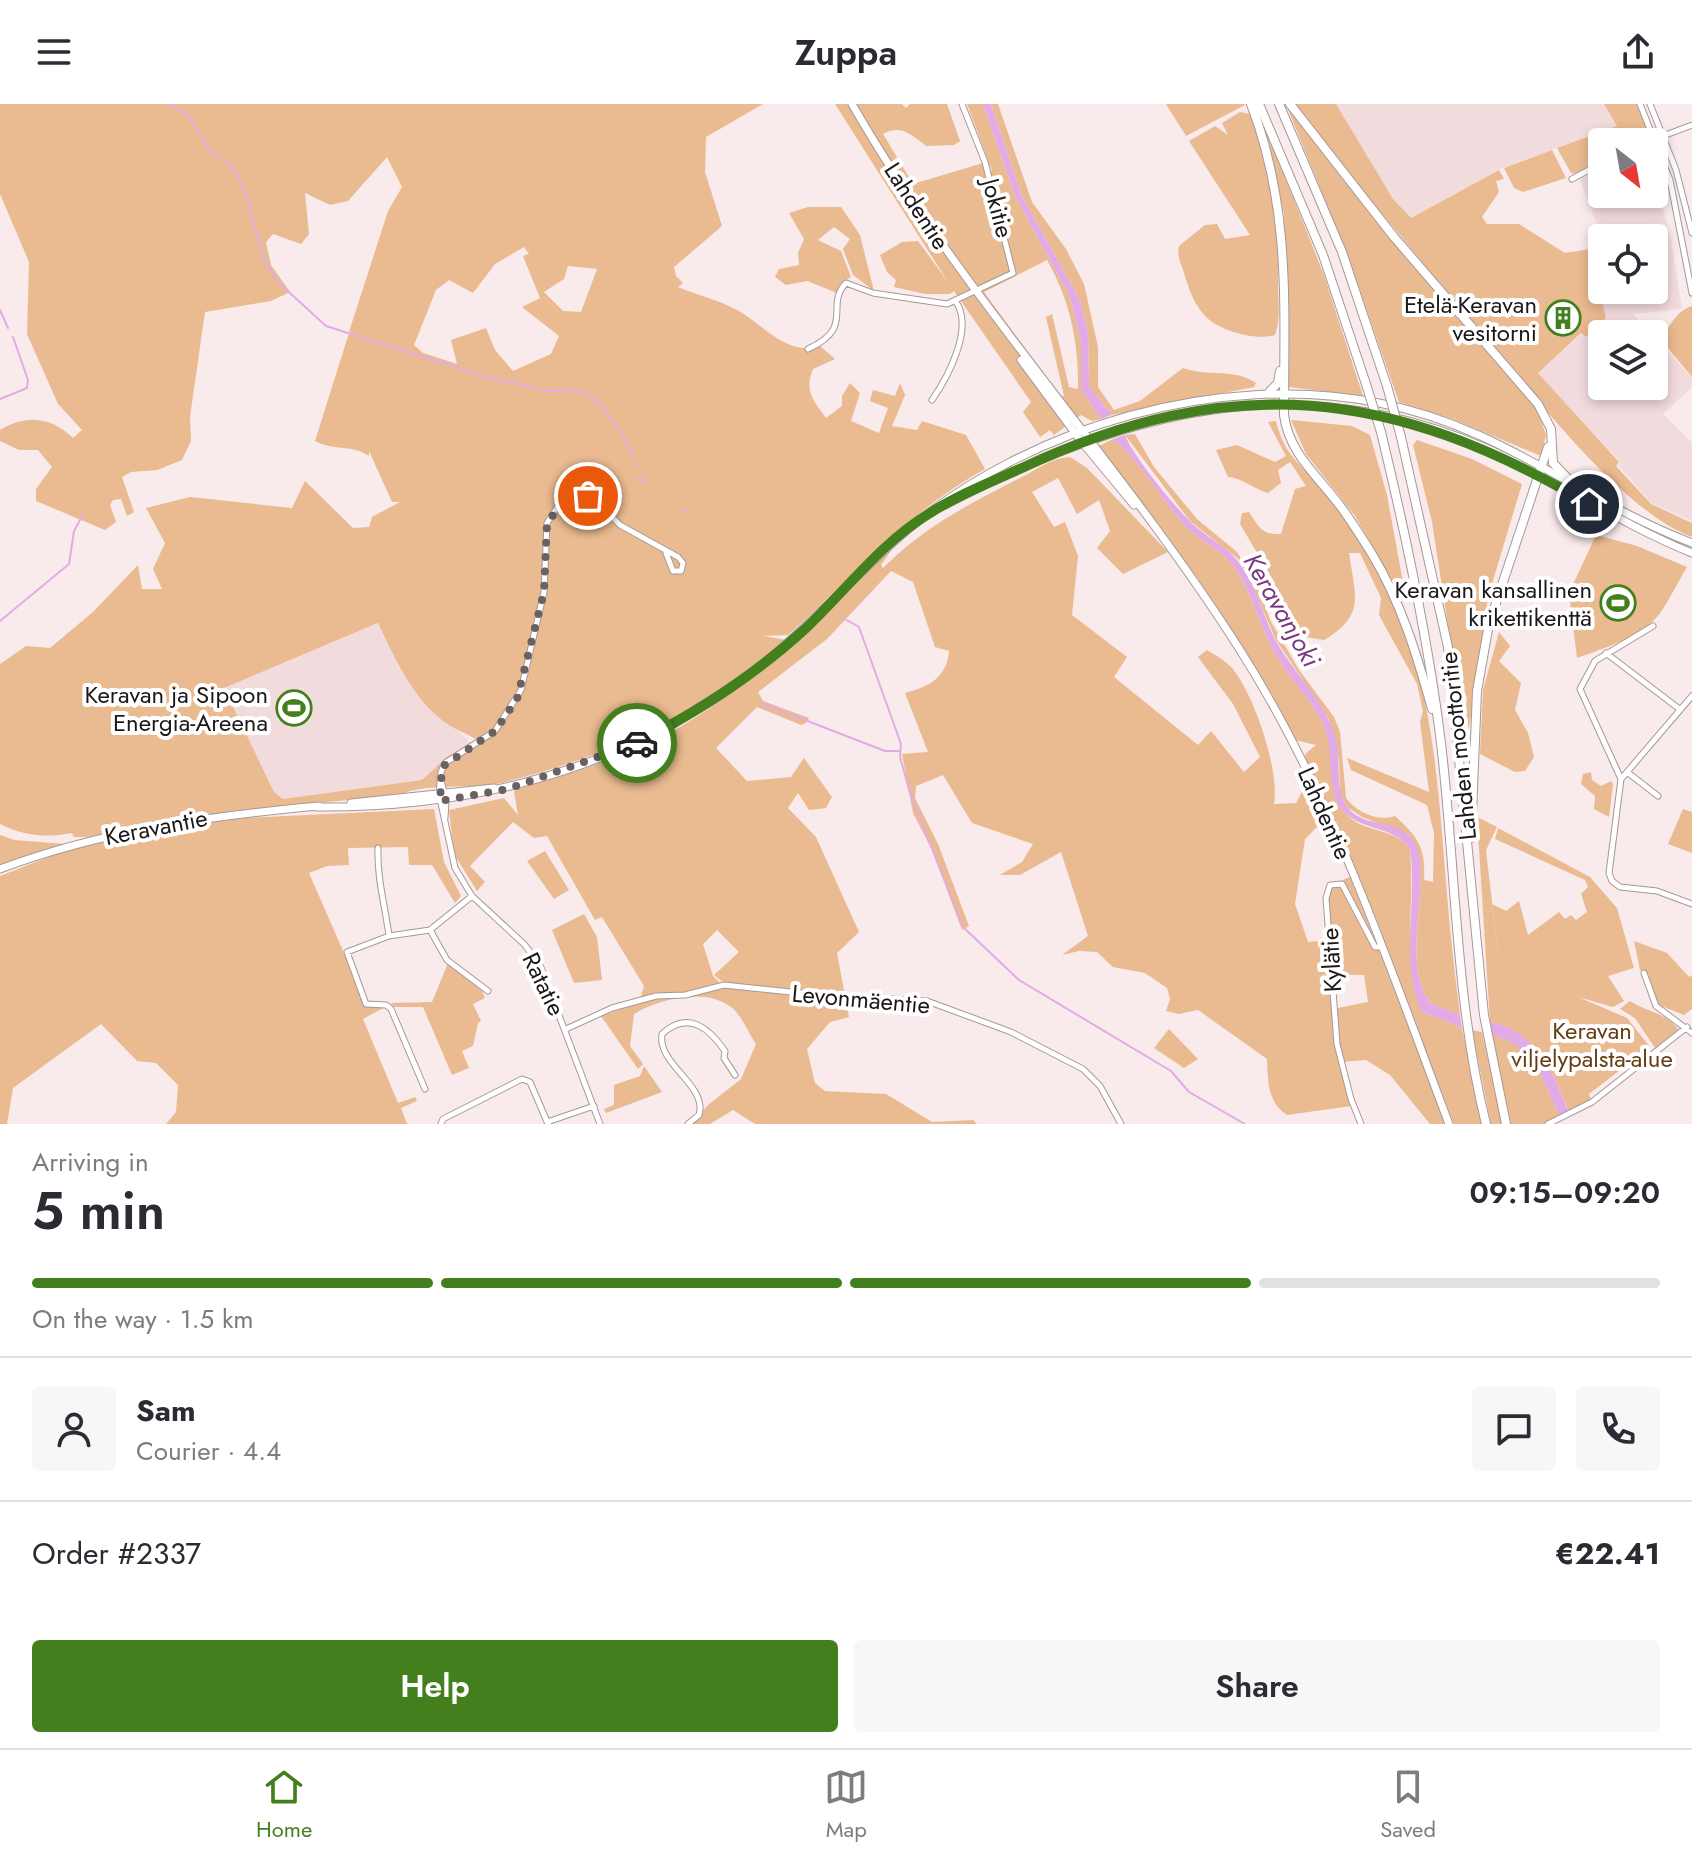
<!DOCTYPE html>
<html lang="en">
<head>
<meta charset="utf-8">
<style>
  :root { --surface:#fff; --page:#f7f7f7; --text:#2b2b33; --muted:#7c7c81; --line:#e1e1e2; --accent:#43801d }
  body { margin:0; font-family:Jost,sans-serif; background:var(--page); color:var(--text); height:100vh; display:flex; flex-direction:column; font-size:30px; white-space:nowrap }
  * { box-sizing:border-box; margin:0 }
  p { font-size:26px; color:var(--muted) }
  .icon { flex:none; width:44px; height:44px; fill:none; stroke:currentColor; stroke-width:2; stroke-linecap:round; stroke-linejoin:round }
  .map { position:relative; height:1020px; overflow:hidden }
  .panel { display:flex; flex-direction:column; background:var(--surface); flex:1 }
  .panel>* { flex:none }
  .needle { width:52px; rotate:149deg }
  .tools { position:absolute; left:1588px; top:24px; display:grid; gap:16px }
  .tools a { display:grid; place-items:center; width:80px; height:80px; border-radius:8px; background:var(--surface); box-shadow:0 4px 12px #0003; font-size:40px }
  .pin { position:absolute; display:grid; place-items:center; width:68px; height:68px; color:#fff; margin:-34px; border:4px solid #fff; border-radius:50%; box-shadow:0 2px 8px #0007 }
  .courier { position:absolute; display:grid; place-items:center; width:80px; height:80px; margin:-40px; border:6px solid #43801d; border-radius:50%; background:#fff; color:#222; box-shadow:0 2px 10px #0007 }
  .overview em { font-style:normal; font-weight:600 }
  .overview div { display:flex; flex-direction:column-reverse }
  .overview { display:flex; align-items:center; justify-content:space-between; height:136px; padding:0 32px }
  h1 { font-size:52px; font-weight:600; line-height:60px }
  .bar { display:grid; grid-template-columns:repeat(4,1fr); gap:12px 8px; align-content:center; height:96px; padding:0 32px }
  .bar i { height:10px; border-radius:6px; background:var(--line) }
  .bar .active { background:var(--accent) }
  .bar p { grid-column:span 4 }
  .line { display:flex; align-items:center; gap:20px; padding:0 32px; border-top:2px solid var(--line) }
  .line div { flex:1 }
  .round { display:grid; place-items:center; flex:none; width:84px; height:84px; border-radius:8px; background:var(--page) }
  .action { display:flex; gap:16px; margin-top:auto; padding:16px 32px }
  .action a { flex:1; height:92px; border-radius:8px; background:var(--accent); color:#fff; font-size:32px; font-weight:600; line-height:92px; text-align:center }
  .action a+a { background:var(--page); color:var(--text) }
  header { display:flex; justify-content:space-between; align-items:center; height:104px; padding:0 32px; background:var(--surface); font-size:36px; font-weight:600 }
  .dock { display:flex; justify-content:space-around; align-items:center; height:112px; border-top:2px solid var(--line); background:var(--surface); font-size:22px; color:var(--muted) }
  .dock a { display:grid; justify-items:center; gap:4px }
  .dock .active { color:var(--accent) }
  .map>svg:first-child { display:block }
  .built { fill:#f2dbdc }
  .green { fill:#eaba90; fill-rule:evenodd }
  .water { fill:#e3abe5 }
  .lines { fill:none; stroke-linecap:round; stroke-linejoin:round }
  .stream { stroke:#e3abe5; stroke-width:2 }
  .minor-casing { stroke:#a69899; stroke-width:7 }
  .major-casing { stroke:#a69899; stroke-width:9 }
  .highway-casing { stroke:#a69899; stroke-width:10 }
  .minor { stroke:#fff; stroke-width:5 }
  .major { stroke:#fff; stroke-width:7 }
  .highway { stroke:#fff; stroke-width:8 }
  .highway-bridge-casing { stroke:#a69899; stroke-width:10; stroke-linecap:butt }
  .highway-bridge { stroke:#fff; stroke-width:8 }
  .done { stroke:#696162; stroke-width:8; stroke-dasharray:0 14.4 }
  .route { stroke:#43801d; stroke-width:10 }
  .labels { text-anchor:middle; dominant-baseline:central; stroke-width:8; stroke-linejoin:round; paint-order:stroke }
  .street-label { font-size:24px; fill:#1c1718; stroke:#fff }
  .poi-label { font-size:24px; fill:#1c1718; stroke:#fff; text-anchor:end }
  .park-label { font-size:24px; fill:#653d13; stroke:#fff }
  .water-label { font-size:26px; font-style:italic; fill:#7a397e; stroke:#fff }
</style>
</head>
<body>
<header><svg class="icon" aria-label="menu" viewBox="0 0 24 24"><path d="M4 6h16M4 12h16M4 18h16"/></svg>Zuppa<svg class="icon" aria-label="share" viewBox="0 0 24 24"><path d="M12 15V3M7 8l5-5 5 5M5 13v7h14v-7"/></svg></header>
<div class="map">
<svg width="1692" height="1020" viewBox="0 0 1692 1020">
  <rect width="100%" height="100%" fill="#f9eaeb"/>
  <path class="built" d="M1336 0H1604L1617 22 1502 64 1411 114 1393 96Z
    M1602 64V90H1654V70L1671 135 1682 205 1633 210 1651 230H1602V282H1654V233L1692 274V283L1663 310 1692 339V417L1651 399 1618 361 1620 358 1537 269 1582 229 1585 233 1606 214 1590 145 1602 141V186H1654V134H1602L1580 75Z
    M379 519 413 585 471 639 448 652 422 676 283 695 274 688 224 584Z"/>
  <path class="green" d="M0 0H763L706 33 705 68 722 122 674 163 676 172 683 179 678 183C697 191 719 196 737 206 763 220 787 253 820 242L835 255 813 265C804 287 813 296 826 314L842 302V292L850 279 860 289 851 317 879 329 888 304 870 297 873 286 895 292 900 279 905 291 892 322 917 326 922 317 966 331 985 365C903 411 857 470 788 531L763 532 787 536C715 610 598 654 502 679 476 685 419 679 401 691 296 701 192 710 88 733H74L72 729C46 734 24 732 0 720V560L26 542 50 544 93 508 138 461 142 485H162L153 465 165 439 146 404 190 393 292 404 305 377 353 424 369 423 372 413 400 398H392L369 347V352C351 340 333 347 315 337L349 229 359 232 349 228 388 107 402 83 387 53 348 97 330 101 305 89 309 130 301 140 273 130 266 138 271 161 290 188 271 197 205 208 190 313 191 337 182 356 157 366 131 368 122 373 134 408 127 412 121 395 113 396 110 401 116 418 105 426 36 397V385L52 363 38 346H19L0 337V326C27 310 51 313 73 334L82 326 58 300 27 230 29 158 0 90ZM524 143 529 150 523 152 540 194 522 203 559 232 551 250 513 267 495 246 486 224 451 236 457 260 423 249 414 241 436 186 449 176 473 189 495 160ZM568 162 597 165 581 208 563 207 544 188 564 175ZM378 519C396 556 414 598 449 621 458 627 468 630 477 636L448 652 422 676 283 695 274 688 224 584Z
    M835 0H902L906 4 910 0H947L960 37 954 41 926 42C912 31 900 20 883 30L913 80 983 59 986 70 992 67 967 0H983L1015 92 1070 193 1081 238V285L1101 315 1092 317 1081 311 1054 331 1050 326 1040 333 1023 308 1031 298 954 187 950 190H925L894 183 896 176 887 168 880 151 902 138 918 137 948 178ZM1047 156C1070 196 1079 239 1078 285L1069 283 1052 210 1046 213 1064 292H1060L984 188Z
    M991 0H998L1032 98 1066 145 1084 180 1098 243V283L1114 306 1140 297 1183 264C1207 273 1235 264 1256 279L1254 283 1112 311 1089 282 1088 228 1080 196 1021 90Z
    M1166 0H1245V1L1186 32Z
    M1292 0H1336L1393 95 1411 114 1499 66 1504 75 1496 77 1499 88 1482 113 1487 120H1519L1565 149 1590 145 1606 214 1586 233 1581 229 1538 269 1619 358 1616 362 1651 400 1692 419V433C1624 409 1531 288 1483 231 1419 154 1355 78 1292 0Z
    M1604 0H1639L1648 26 1638 38H1602V57L1578 70 1571 69 1557 44 1617 22Z
    M1287 3 1537 305 1546 331 1541 352 1453 315 1399 298 1346 147Z
    M1240 8 1250 10C1272 65 1279 122 1278 182 1278 199 1281 214 1275 231 1256 237 1219 227 1205 212 1193 199 1188 182 1183 166 1180 157 1177 152 1179 142L1205 121 1217 120 1225 135 1250 131 1189 37 1215 22 1228 31 1222 19Z
    M1264 21 1324 171 1363 292 1288 283 1284 110Z
    M1552 46 1566 74 1523 88 1514 84 1504 64Z
    M808 103H841L860 131 874 187 853 171 843 145 850 135 834 123 818 136 841 147 851 173 840 180 837 189 807 177 786 181 775 173 779 165 799 161 798 149 804 135 789 109Z
    M1692 202V273L1662 237C1667 223 1678 206 1692 202Z
    M1291 316 1352 322 1370 331 1387 391 1406 495H1403L1355 412 1306 350Z
    M1276 317C1285 353 1300 359 1323 385 1349 416 1371 452 1388 488 1435 582 1438 687 1447 790 1450 830 1455 871 1460 911L1430 899C1397 853 1439 767 1409 731L1362 713 1347 703 1340 689 1339 655 1329 615 1276 536 1247 469 1237 454 1190 417 1125 331 1135 330 1154 363 1197 415 1237 448 1258 481 1270 516 1299 566 1334 613 1340 628 1346 694C1356 708 1378 718 1395 712 1418 733 1426 744 1424 776L1433 778 1434 729 1427 701 1351 666 1347 654 1429 688 1420 618 1423 607 1417 580 1379 511 1381 494 1360 449H1349C1355 492 1366 511 1324 536L1306 533 1292 518 1272 474 1240 420 1242 409 1249 408C1259 423 1261 431 1281 430L1295 385 1306 382 1290 358 1278 366 1281 379 1268 389C1254 385 1240 373 1228 373L1216 346 1237 341 1275 358 1286 352 1268 318Z
    M1113 335C1142 359 1161 396 1187 424 1203 440 1225 447 1237 467 1254 495 1261 527 1278 555 1292 578 1312 596 1323 620 1336 648 1326 681 1344 707 1359 730 1395 722 1410 745 1415 806 1402 845 1421 907L1462 924 1482 1020H1454L1355 765 1306 658 1305 650 1316 641 1295 636 1199 476 1097 343Z
    M1417 336 1472 355 1522 380 1488 493 1469 624 1464 612 1467 595 1451 541 1432 418 1413 341Z
    M1070 353 1087 364 1168 448 1123 470 1097 444 1110 427 1099 396 1077 410 1058 374 1032 388 1054 423 1065 418 1078 452 1072 511 1127 553 1114 573 1198 641 1211 627 1244 668 1260 653 1233 600 1198 553 1207 546C1215 551 1226 557 1232 564 1254 590 1280 667 1274 700L1296 699 1308 677 1328 721H1319L1305 735 1295 800 1308 838 1328 836 1335 940 1351 1002 1287 1011C1267 998 1268 977 1267 955L1198 906 1179 910 1166 907 1170 895 1167 884 1145 869 1113 863 1097 848 1079 847 1062 851 1088 832 1061 748 1020 771H1000L1022 758 1033 740 972 719 943 671 916 682 915 694 938 740 969 822 962 826 932 746 913 709 902 650 928 648 905 589C928 583 947 574 949 547L935 543 913 478 891 467 827 535 758 588 763 597 809 614 806 619 801 621 757 603 716 644 747 677 791 673 804 654 832 693 826 704 809 706 798 689 788 704 816 733 859 828 837 849 849 913 830 918 807 945 815 979 825 987 886 990 932 1018 973 1016 977 1020H755L733 1006 710 1020H692L708 1001 741 975 756 940C749 930 741 910 731 903 705 883 659 895 634 910L630 942 643 960 638 965 601 912 656 893 685 892 724 879 714 871 739 848 717 826 703 840 713 872 721 880 684 890 640 895 644 882 602 813 595 816 547 732 534 734 513 718 470 762 485 778 477 787 454 750 449 706 504 694 518 711 514 687C564 668 617 658 664 632 759 580 817 512 895 441L881 461 883 464C926 421 970 400 1024 372 1039 364 1052 354 1070 353Z
    M1596 431 1637 442 1687 463C1678 478 1670 494 1661 508 1643 533 1604 544 1577 554L1569 489Z
    M1499 528 1510 542 1499 557 1521 579 1515 606 1528 629 1534 653 1525 667 1515 668 1480 650 1483 586Z
    M1591 668 1592 676 1601 682 1611 677 1613 680 1609 713 1594 705 1595 692 1581 680 1583 670Z
    M434 705 444 758 461 792 455 799 432 761H409L408 743 348 744 349 761 327 762 309 769 367 902 385 903 363 915 398 999 415 993 417 997 401 1004 407 1020H166L176 1008 178 981 156 959 137 957 101 920 13 984 7 1020H0V772C36 759 108 724 145 738L153 732 225 715Z
    M1683 705 1692 708V749L1668 740Z
    M1477 713 1497 723 1486 746 1505 911 1492 800 1506 807 1519 797 1528 831 1559 808 1565 815 1571 811 1576 816 1587 808 1581 790 1588 783 1585 776 1495 735 1498 724 1590 773 1617 804 1634 864 1608 872 1624 897 1613 903 1578 893 1627 914 1650 943 1589 990 1591 996 1569 1008C1553 968 1538 928 1490 918Z
    M0 731 14 736 66 740 0 761Z
    M545 747 569 786 554 795 527 757Z
    M1350 773 1447 1020H1430L1390 971 1366 956 1341 958 1333 905 1368 898 1364 871H1331L1327 785 1330 781Z
    M584 810 597 833 602 876 574 879 552 826Z
    M1634 837 1667 849 1689 873 1692 871V905L1684 911 1659 901 1648 870 1640 866Z
    M448 859 479 880 485 894 473 900 481 917 478 919 473 942 462 947 469 964 452 971 423 903H394L391 899 432 898Z
    M1630 897C1648 909 1662 906 1679 926L1655 944 1635 914 1620 905Z
    M1169 925 1198 955 1184 964 1154 944Z
    M1472 926 1482 928 1502 1020H1491Z
    M1492 931C1539 944 1540 975 1560 1012L1543 1020H1511Z
    M644 962 662 988 606 1009 604 1005 614 1001V981L640 972Z"/>
  <path class="water" d="M983 0H991L1021 90 1080 196 1088 228 1089 282 1112 311 1101 315 1081 285V238L1070 193 1015 92Z
    M1125 331C1132 351 1178 407 1195 422 1212 437 1232 445 1244 466 1258 488 1264 514 1276 537 1295 571 1326 597 1336 635 1342 657 1333 686 1349 705 1365 724 1399 715 1413 736 1436 769 1398 855 1430 899L1460 911 1462 924 1421 907C1399 853 1418 800 1410 745 1394 720 1356 728 1339 702 1326 681 1335 646 1323 620 1312 596 1292 578 1278 555 1261 527 1254 495 1237 467 1225 447 1203 440 1187 424 1161 396 1142 360 1113 335Z
    M1490 918C1539 928 1552 967 1569 1008L1560 1012C1540 975 1539 945 1492 931Z"/>
  <g class="lines">
    <path class="stream" d="M171 0 190 14 210 47 219 53
      M224 56 232 62 244 84 265 159 279 179 326 222 483 272 535 284
      M0 206 8 224
      M540 286C553 290 566 284 578 287 601 293 625 332 634 354
      M0 295 27 284 28 276 13 233
      M635 359 637 364
      M639 373 644 379
      M682 404 689 408
      M841 513 859 523 901 640 900 653 910 689 963 823 1019 876 1171 967 1189 988 1245 1020
      M0 517 69 460 74 427 85 407
      M761 599 885 647H899"/>
    <defs>
      <path id="minor" d="M1640 0 1670 76 1692 189
        M1650 0 1676 66 1692 129
        M1647 38 1692 21
        M1572 75 1602 59
        M808 245C856 223 824 202 846 179L873 189 947 200 1013 169 985 58 962 0
        M932 296C948 273 974 224 956 198
        M1606 549 1678 604
        M1692 592 1621 675 1609 769 1612 777 1620 783 1657 787 1692 800
        M1627 668 1658 692
        M440 673 446 696 445 714
        M1621 675 1580 585 1595 557 1653 522
        M378 744C377 775 385 801 389 832
        M430 826 447 856 488 887
        M1644 869 1656 902 1692 929
        M566 925 612 904 656 892 685 891 724 881 810 890 927 897 1011 928 1083 965 1100 982 1121 1020
        M425 985 391 905 386 901 366 900 347 848 389 832 430 826 472 792
        M547 1018 594 1002
        M441 1020 443 1015 522 975 530 978 548 1020
        M600 1020 540 861 524 840 472 792 455 764 439 690 441 668 445 659 495 627 521 586 544 488 547 419 558 402 579 392 595 395 620 421 678 453 683 459 681 467H673L666 449
        M688 1020 699 1011C708 981 657 961 662 930 688 906 709 924 725 947L724 954 735 971
        M1361 1020 1351 995 1337 940 1326 794 1330 781 1342 780 1375 843H1381
        M1548 1020 1592 998 1687 923"/>
      <path id="major" d="M852 0C964 195 1120 357 1240 546 1333 692 1388 859 1449 1020
        M1021 256 1081 337 1134 401
        M945 401C1121 309 1295 260 1486 344 1557 376 1620 420 1692 449
        M351 699 494 684
        M316 703C458 704 589 674 710 598 785 552 840 484 906 427 1030 322 1220 267 1379 299 1501 322 1580 396 1692 439
        M0 765C104 726 209 712 319 702"/>
      <path id="highway" d="M1251 0C1291 104 1284 202 1284 311 1289 350 1319 373 1341 403 1352 418 1362 434 1372 450 1401 498 1417 551 1432 605
        M1259 0 1323 151 1365 277
        M1279 0 1342 148 1387 282
        M1290 0 1394 133 1538 300 1551 325 1553 359 1575 382
        M1270 287 1278 279 1280 267
        M1381 328C1406 431 1428 534 1441 639 1456 766 1455 895 1486 1020
        M1401 333 1448 543 1484 911 1506 1020
        M1471 734 1477 587 1489 520 1548 343"/>
    </defs>
    <use href="#minor" class="minor-casing"/>
    <use href="#major" class="major-casing"/>
    <use href="#highway" class="highway-casing"/>
    <use href="#minor" class="minor"/>
    <use href="#major" class="major"/>
    <use href="#highway" class="highway"/>
    <defs>
      <path id="highway-bridge" d="M1365 277 1381 328
        M1387 282 1401 333"/>
    </defs>
    <use href="#highway-bridge" class="highway-bridge-casing"/>
    <use href="#highway-bridge" class="highway-bridge"/>
  </g>
  <g class="lines">
    <path class="done" d="M588 392 564 397 547 419 544 488 517 595 495 627 442 663 440 697 508 685 637 639"/>
    <path class="route" d="M637 639C699 607 755 571 806 524 846 486 882 438 930 409 958 391 991 378 1022 364 1232 266 1392 284 1589 400"/>
  </g>
  <defs>
    <symbol id="building-ring" viewBox="-11 -11 22 22"><circle r="9.5" fill="#fff" stroke="#43801d" stroke-width="1.5"/><path d="M-4-6H4V6H1V3H-1V6H-4ZM-2.5-4.3h1.7v1.8h-1.7ZM.8-4.3h1.7v1.8H.8ZM-2.5-1h1.7V.8h-1.7ZM.8-1h1.7V.8H.8Z" fill="#43801d"/></symbol>
    <symbol id="stadium-ring" viewBox="-11 -11 22 22"><circle r="9.5" fill="#fff" stroke="#43801d" stroke-width="1.5"/><path d="M0-5a6.5 5 0 1 0 0 10a6.5 5 0 1 0 0-10ZM-3.5-1.8h7v3.6h-7Z" fill="#43801d"/></symbol>
  </defs>
  <g fill-rule="evenodd">
    <use href="#building-ring" x="1543" y="194" width="40" height="40"/>
    <use href="#stadium-ring" x="1598" y="479" width="40" height="40"/>
    <use href="#stadium-ring" x="274" y="584" width="40" height="40"/>
  </g>
  <g class="labels">
    <g class="street-label">
      <text transform="translate(917 102) rotate(57)">Lahdentie</text>
      <text transform="translate(998 104) rotate(75)">Jokitie</text>
      <text transform="translate(1458 642) rotate(-96)">Lahden moottoritie</text>
      <text transform="translate(1325 709) rotate(66)">Lahdentie</text>
      <text transform="translate(156 723) rotate(-11)">Keravantie</text>
      <text transform="translate(1331 856) rotate(-93)">Kylätie</text>
      <text transform="translate(544 880) rotate(64)">Ratatie</text>
      <text transform="translate(861 895) rotate(5)">Levonmäentie</text>
    </g>
    <g class="poi-label">
      <text x="1537" y="200">Etelä-Keravan<tspan x="1537" dy="28">vesitorni</tspan></text>
      <text x="1592" y="485">Keravan kansallinen<tspan x="1592" dy="28">krikettikenttä</tspan></text>
      <text x="268" y="590">Keravan ja Sipoon<tspan x="268" dy="28">Energia-Areena</tspan></text>
    </g>
    <g class="park-label">
      <text x="1592" y="926">Keravan<tspan x="1592" dy="28">viljelypalsta-alue</tspan></text>
    </g>
    <g class="water-label">
      <text transform="translate(1282 506) rotate(60)">Keravanjoki</text>
    </g>
  </g>
</svg>
<div class="tools">
<a><svg class="needle" viewBox="-14 -14 28 28"><path d="M0-13l5 13h-10z" fill="#e53935"/><path d="M0 13l5-13h-10z" fill="#7c7c81"/></svg></a>
<a><svg class="icon" aria-label="locate" viewBox="0 0 24 24"><circle cx="12" cy="12" r="6"/><path d="M12 2v4M12 18v4M2 12h4M18 12h4"/></svg></a>
<a><svg class="icon" aria-label="layers" viewBox="0 0 24 24"><path d="M12 4l9 5-9 5-9-5zM3 14l9 5 9-5"/></svg></a>
</div>
<div class="pin" style="left:588px;top:392px;background:#ea580c"><svg class="icon" aria-label="bag" viewBox="0 0 24 24"><path d="M5 8h14l-1 12H6zM9 8a3 3 0 0 1 6 0"/></svg></div>
<div class="pin" style="left:1589px;top:400px;background:#1f2937"><svg class="icon" aria-label="home" viewBox="0 0 24 24"><path d="M3 11l9-7 9 7M6 9v11h12V9"/></svg></div>
<div class="courier" style="left:637px;top:639px"><svg class="icon" aria-label="car" viewBox="0 0 24 24"><path d="M5 17H2v-5l4-1 3-4h7l3 4 3 1v5h-3M9 17h6M6 11h13"/><circle cx="7" cy="17" r="2"/><circle cx="17" cy="17" r="2"/></svg></div>
</div>
<section class="panel">
<div class="overview"><div><h1>5 min</h1><p>Arriving in</p></div><em>09:15–09:20</em></div>
<div class="bar"><i class="active"></i><i class="active"></i><i class="active"></i><i></i><p>On the way · 1.5 km</p></div>
<div class="line" style="height:144px"><a class="round"><svg class="icon" aria-label="person" viewBox="0 0 24 24"><circle cx="12" cy="8" r="4"/><path d="M4 21q1-7 8-7t8 7"/></svg></a><div><b>Sam</b><p>Courier · 4.4</p></div><a class="round"><svg class="icon" aria-label="chat" viewBox="0 0 24 24"><path d="M4 5h16v11H9l-5 4z"/></svg></a><a class="round"><svg class="icon" aria-label="phone" viewBox="0 0 24 24"><path d="M5 4h4l2 5-3 2q2 4 5 5l2-3 5 2v4C11 20 4 13 5 4z"/></svg></a></div>
<div class="line" style="height:104px"><div>Order #2337</div><b>€22.41</b></div>
<div class="action"><a>Help</a><a>Share</a></div>
</section>
<nav class="dock">
<a class="active"><svg class="icon" aria-label="home" viewBox="0 0 24 24"><path d="M3 11l9-7 9 7M6 9v11h12V9"/></svg>Home</a>
<a><svg class="icon" aria-label="map" viewBox="0 0 24 24"><path d="M3 6l6-2 6 2 6-2v14l-6 2-6-2-6 2zM9 4v14M15 6v14"/></svg>Map</a>
<a><svg class="icon" aria-label="saved" viewBox="0 0 24 24"><path d="M7 4h10v16l-5-4-5 4z"/></svg>Saved</a>
</nav>
</body>
</html>
